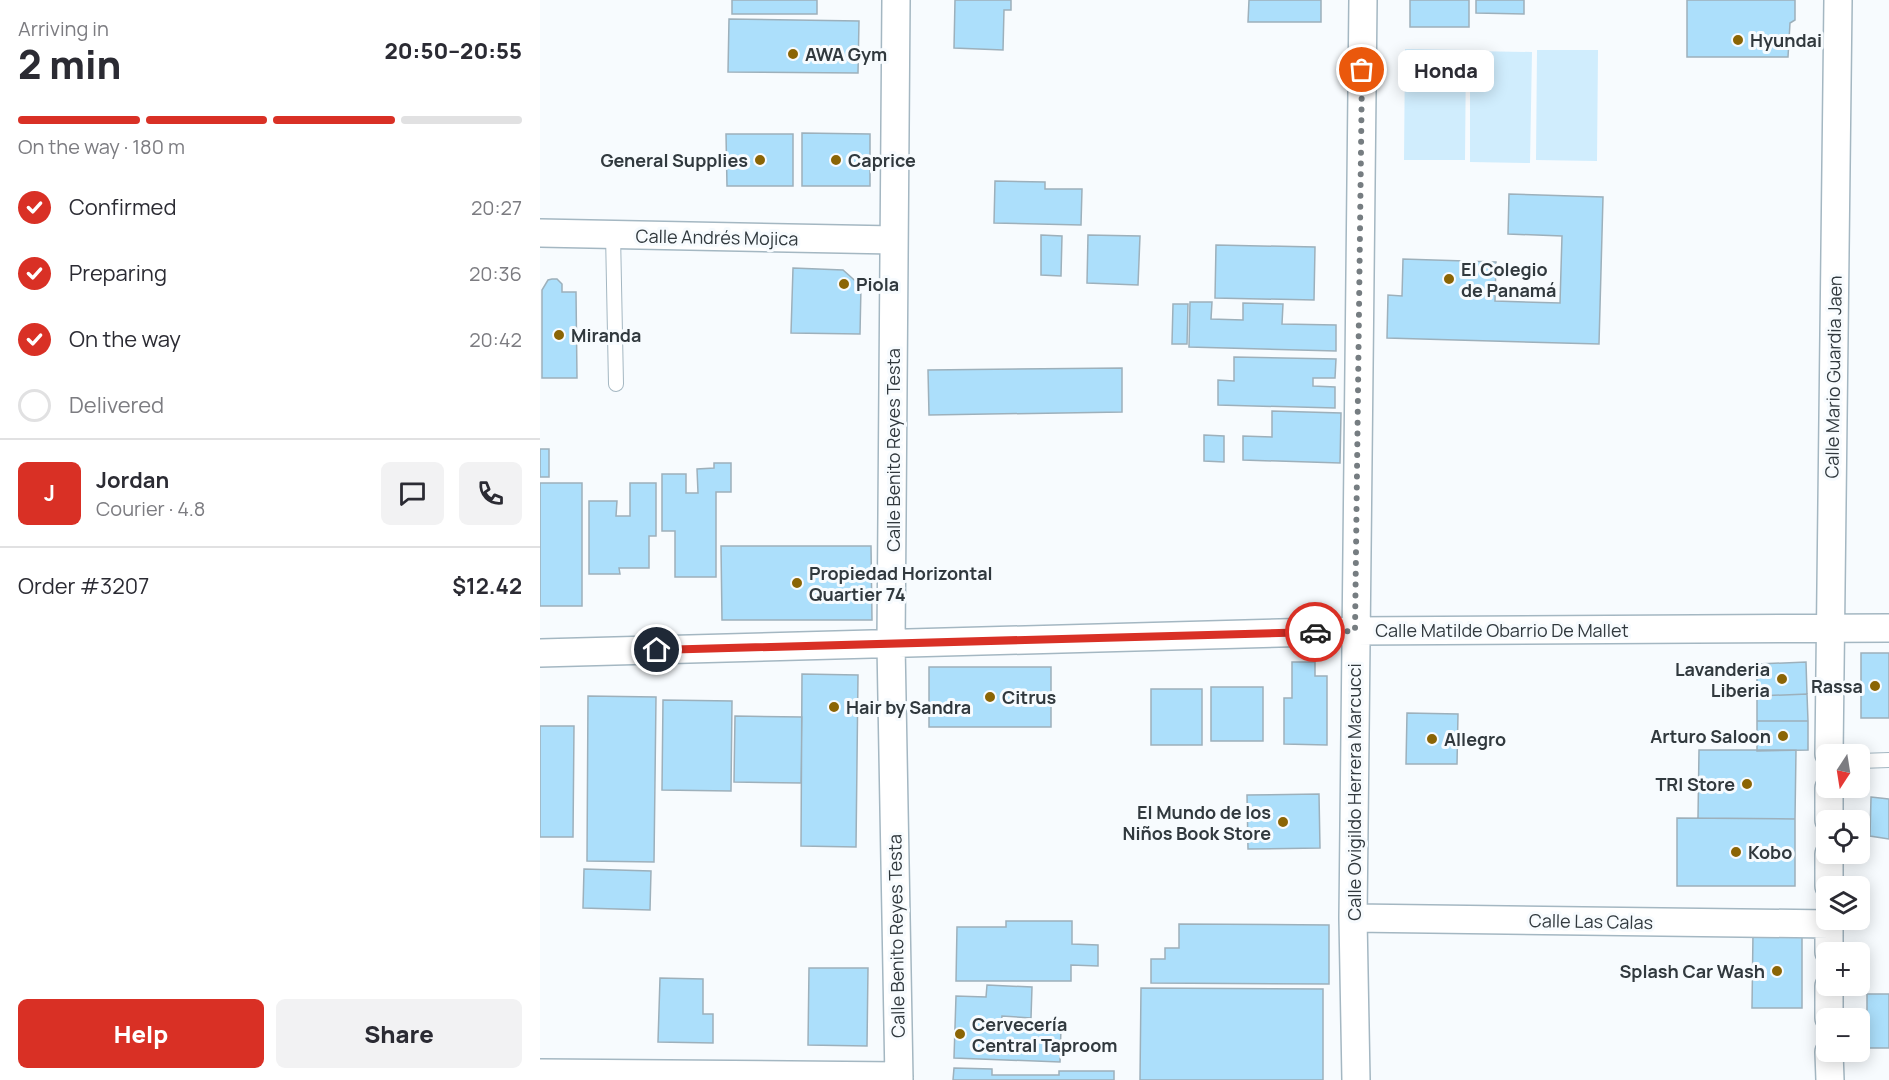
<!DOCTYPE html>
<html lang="en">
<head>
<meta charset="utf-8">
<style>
  :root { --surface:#fff; --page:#f2f2f3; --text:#2b2b33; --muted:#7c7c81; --line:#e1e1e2; --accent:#d93025 }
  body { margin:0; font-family:Manrope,sans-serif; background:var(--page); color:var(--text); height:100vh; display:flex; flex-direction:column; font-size:22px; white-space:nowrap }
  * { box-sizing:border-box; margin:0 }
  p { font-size:20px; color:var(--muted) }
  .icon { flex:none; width:33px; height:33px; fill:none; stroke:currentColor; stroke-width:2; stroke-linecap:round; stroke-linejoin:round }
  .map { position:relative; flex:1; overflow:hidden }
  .drawer { display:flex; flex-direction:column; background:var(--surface); width:540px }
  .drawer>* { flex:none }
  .needle { width:39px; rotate:192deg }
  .controls { position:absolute; left:1276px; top:744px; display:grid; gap:12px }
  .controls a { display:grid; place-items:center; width:54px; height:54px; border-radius:9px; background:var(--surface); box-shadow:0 3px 15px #0003; font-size:30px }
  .pin { position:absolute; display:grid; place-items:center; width:51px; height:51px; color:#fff; margin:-26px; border:3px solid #fff; border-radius:50%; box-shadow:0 2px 6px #0007 }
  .courier { position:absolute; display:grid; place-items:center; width:60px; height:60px; margin:-30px; border:4px solid #d93025; border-radius:50%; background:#fff; color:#222; box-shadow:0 2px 8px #0007 }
  .bubble { position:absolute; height:42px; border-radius:9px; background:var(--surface); box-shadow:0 3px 15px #0003; font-size:20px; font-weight:800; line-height:42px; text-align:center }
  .headline em { font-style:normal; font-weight:800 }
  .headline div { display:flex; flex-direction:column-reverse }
  .headline { display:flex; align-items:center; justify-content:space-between; height:102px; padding:0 18px }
  h1 { font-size:39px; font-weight:800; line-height:45px }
  .bar { display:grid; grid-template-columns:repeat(4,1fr); gap:9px 6px; align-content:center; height:72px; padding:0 18px }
  .bar i { height:8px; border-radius:4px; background:var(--line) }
  .bar .current { background:var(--accent) }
  .bar p { grid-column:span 4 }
  .line { display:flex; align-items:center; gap:15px; padding:0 18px; border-top:2px solid var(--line) }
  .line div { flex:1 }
  .round { display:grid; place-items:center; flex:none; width:63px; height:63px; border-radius:9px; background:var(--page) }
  ol { padding:0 18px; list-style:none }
  li { display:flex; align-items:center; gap:18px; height:66px }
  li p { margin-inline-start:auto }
  li .icon { padding:6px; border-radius:50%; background:var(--accent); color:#fff; stroke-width:4 }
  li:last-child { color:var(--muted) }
  li i { width:33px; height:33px; border:3px solid var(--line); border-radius:50% }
  .primary-button { display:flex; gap:12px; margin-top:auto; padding:12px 18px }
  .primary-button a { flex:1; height:69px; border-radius:9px; background:var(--accent); color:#fff; font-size:24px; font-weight:800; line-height:69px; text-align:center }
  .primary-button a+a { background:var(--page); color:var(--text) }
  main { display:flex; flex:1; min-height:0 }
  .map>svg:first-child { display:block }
  .green { fill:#d0edfd }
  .building { fill:#acdffb; stroke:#9db0bb; stroke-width:1.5 }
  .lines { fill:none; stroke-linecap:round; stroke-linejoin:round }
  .service-casing { stroke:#a4b7c2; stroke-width:16 }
  .minor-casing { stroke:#a4b7c2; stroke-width:30 }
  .service { stroke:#fff; stroke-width:14 }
  .minor { stroke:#fff; stroke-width:27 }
  .done { stroke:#767d81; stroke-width:6; stroke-dasharray:0 10.8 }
  .route { stroke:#d93025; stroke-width:8 }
  .poi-dot { fill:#8b6505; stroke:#f7fbfe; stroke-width:2 }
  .labels { text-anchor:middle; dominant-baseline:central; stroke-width:6; stroke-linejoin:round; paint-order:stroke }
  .poi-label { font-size:18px; font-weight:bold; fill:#31393e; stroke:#f7fbfe; text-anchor:start }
  .street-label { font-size:18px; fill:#31393e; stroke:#f7fbfe }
</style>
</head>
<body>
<main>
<section class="drawer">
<div class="headline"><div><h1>2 min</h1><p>Arriving in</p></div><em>20:50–20:55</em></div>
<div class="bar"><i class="current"></i><i class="current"></i><i class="current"></i><i></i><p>On the way · 180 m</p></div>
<ol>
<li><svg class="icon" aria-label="check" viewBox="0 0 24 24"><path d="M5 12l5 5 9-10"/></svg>Confirmed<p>20:27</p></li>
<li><svg class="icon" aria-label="check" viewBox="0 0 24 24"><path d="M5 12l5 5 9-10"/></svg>Preparing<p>20:36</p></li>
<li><svg class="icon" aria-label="check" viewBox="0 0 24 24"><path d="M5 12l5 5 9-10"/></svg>On the way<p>20:42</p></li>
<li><i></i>Delivered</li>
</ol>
<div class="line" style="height:108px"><b class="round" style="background:var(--accent);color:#fff">J</b><div><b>Jordan</b><p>Courier · 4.8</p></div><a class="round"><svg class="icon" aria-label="chat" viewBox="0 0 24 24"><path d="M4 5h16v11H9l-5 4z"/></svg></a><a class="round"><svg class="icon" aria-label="phone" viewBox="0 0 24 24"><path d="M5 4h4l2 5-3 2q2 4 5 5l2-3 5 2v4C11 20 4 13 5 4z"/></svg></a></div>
<div class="line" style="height:78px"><div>Order #3207</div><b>$12.42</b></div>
<div class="primary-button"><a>Help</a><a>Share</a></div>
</section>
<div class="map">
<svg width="1349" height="1080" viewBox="0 0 1349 1080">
  <rect width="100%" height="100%" fill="#f7fbfe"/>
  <path class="green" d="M865 49 926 50 925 160H864Z
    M997 50H1058L1057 161 996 160Z
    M930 51 992 52 990 163 930 162Z"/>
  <path class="building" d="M192 0H277V14H192Z
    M415 0H471V10H464L463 50 414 48Z
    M709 0H781V22H708Z
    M870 0H929V27H870Z
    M936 0H984V14L936 13Z
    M1147 0H1255V20L1250 23 1248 57H1147Z
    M189 19 319 21 318 73 188 72Z
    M262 133 330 134V186H262Z
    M186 134H253V186H187Z
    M455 181 505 182V189H542L541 225 454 223Z
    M969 194 1063 197 1059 344 847 338 848 295 862 296 863 259 956 262 955 301 1020 303 1022 236 968 234Z
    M501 235 522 236 521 276 501 275Z
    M548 235 600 236 598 285 547 283Z
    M676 245 775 247 774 300 675 298Z
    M253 268 303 270 321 286 320 334 251 333Z
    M12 279H17L22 284V292H36L37 378H2V290L8 280Z
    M650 302H672L671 319 703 320V303L743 304 742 324 796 325V351L649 347Z
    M633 304H648L647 344H632Z
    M694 357 796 359 795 378H773V386L795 387V408L678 405V380L694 381Z
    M582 368V412L389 415 388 370Z
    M732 411 801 413 800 463 703 460V436L732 437Z
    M664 435 684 436V462L664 461Z
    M0 449H9V477H0Z
    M174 463H191V492H176V577H135V531H122V474H146V493H158L157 469 174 468Z
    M0 483H42V606H0Z
    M90 483H116V536H109V568H79L80 574H49V501H77L76 516H90Z
    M181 546H331L332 620H182Z
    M1321 653H1349V718H1321Z
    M752 662H775V676H787V745L744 744V698H752Z
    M1266 662 1267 694 1217 696V664Z
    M389 667H511V727H389Z
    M262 674 318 675 316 847 261 846Z
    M671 687H723V741H671Z
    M611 689H662V745H611Z
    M1267 694 1268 721H1217V696Z
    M48 696 116 697 114 862 47 861Z
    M123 700 192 701 191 791 122 790Z
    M867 713 918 714 917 764H866Z
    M195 716 262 717 261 783 194 782Z
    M1217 721H1268V750L1217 751Z
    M0 726H34L33 837H0Z
    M1159 750H1256L1255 819 1158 818Z
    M779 794 780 848 708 849 707 795Z
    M1331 797 1349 799V839L1330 836Z
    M1137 818 1255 819V886H1137Z
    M44 869 111 871 110 910 43 908Z
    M466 921H532V944L558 945V966L531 965V981H416L417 927H466Z
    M639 924 789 925V984L611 983V959H625V948H639Z
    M1213 933H1262V1008H1212Z
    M269 968H328L327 1046 268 1045Z
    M120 978 163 979V1014H173V1043L118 1042Z
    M447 985 492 987 491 1018 462 1016 461 1024 521 1027 520 1062 414 1058 416 996 446 997Z
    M601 988 783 989V1080H600Z
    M1327 994H1349V1048H1327Z
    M414 1068 452 1069V1075H519V1071H574V1080H413Z"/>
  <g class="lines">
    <defs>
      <path id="service" d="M73 234 76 384
        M1320 761 1349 760"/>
      <path id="minor" d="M356 0 351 644 359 1080
        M0 233 354 240
        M0 653 815 631 1349 628
        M1289 754 1298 0
        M1289 820V788
        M1289 886V854
        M813 918 1289 924
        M1289 920V952
        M1289 986V1018
        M1289 1052 1290 1080
        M0 1073 359 1076
        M816 1080 813 918 823 0"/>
    </defs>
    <use href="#service" class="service-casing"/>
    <use href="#minor" class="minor-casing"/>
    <use href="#service" class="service"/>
    <use href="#minor" class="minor"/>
  </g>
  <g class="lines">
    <path class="done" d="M775 632 815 631 822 70"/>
    <path class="route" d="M117 650 775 632"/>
  </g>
  <g class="poi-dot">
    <circle cx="1198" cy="40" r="6"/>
    <circle cx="253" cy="54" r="6"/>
    <circle cx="220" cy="160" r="6"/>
    <circle cx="296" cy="160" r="6"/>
    <circle cx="909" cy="279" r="6"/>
    <circle cx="304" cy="284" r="6"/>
    <circle cx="19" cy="335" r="6"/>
    <circle cx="257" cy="583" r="6"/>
    <circle cx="1242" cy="679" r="6"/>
    <circle cx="1335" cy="686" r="6"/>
    <circle cx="450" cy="697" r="6"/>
    <circle cx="294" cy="707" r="6"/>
    <circle cx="1243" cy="736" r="6"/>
    <circle cx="892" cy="739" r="6"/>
    <circle cx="1207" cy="784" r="6"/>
    <circle cx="743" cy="822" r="6"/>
    <circle cx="1196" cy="852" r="6"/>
    <circle cx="1237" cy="971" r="6"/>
    <circle cx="420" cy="1034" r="6"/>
  </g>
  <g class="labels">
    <g class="poi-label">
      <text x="1210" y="40">Hyundai</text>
      <text x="265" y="54">AWA Gym</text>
      <text x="208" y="160" text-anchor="end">General Supplies</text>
      <text x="308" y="160">Caprice</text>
      <text x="921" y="269">El Colegio<tspan x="921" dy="21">de Panamá</tspan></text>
      <text x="316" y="284">Piola</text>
      <text x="31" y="335">Miranda</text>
      <text x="269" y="573">Propiedad Horizontal<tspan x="269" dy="21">Quartier 74</tspan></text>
      <text x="1230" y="669" text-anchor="end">Lavanderia<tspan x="1230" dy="21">Liberia</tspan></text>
      <text x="1323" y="686" text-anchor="end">Rassa</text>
      <text x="462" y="697">Citrus</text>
      <text x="306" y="707">Hair by Sandra</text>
      <text x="1231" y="736" text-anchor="end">Arturo Saloon</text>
      <text x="904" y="739">Allegro</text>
      <text x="1195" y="784" text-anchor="end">TRI Store</text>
      <text x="731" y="812" text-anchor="end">El Mundo de los<tspan x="731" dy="21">Niños Book Store</tspan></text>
      <text x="1208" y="852">Kobo</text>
      <text x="1225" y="971" text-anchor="end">Splash Car Wash</text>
      <text x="432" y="1024">Cervecería<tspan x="432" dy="21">Central Taproom</tspan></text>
    </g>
    <g class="street-label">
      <text transform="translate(177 237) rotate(1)">Calle Andrés Mojica</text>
      <text transform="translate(1293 377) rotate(-89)">Calle Mario Guardia Jaen</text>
      <text transform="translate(353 450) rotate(-90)">Calle Benito Reyes Testa</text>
      <text x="962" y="630">Calle Matilde Obarrio De Mallet</text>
      <text transform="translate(814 792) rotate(-90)">Calle Ovigildo Herrera Marcucci</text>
      <text transform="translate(1051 921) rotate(1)">Calle Las Calas</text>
      <text transform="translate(356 936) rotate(-91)">Calle Benito Reyes Testa</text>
    </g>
  </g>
</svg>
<div class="controls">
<a><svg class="needle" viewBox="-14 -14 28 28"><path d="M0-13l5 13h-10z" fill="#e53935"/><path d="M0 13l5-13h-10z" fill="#7c7c81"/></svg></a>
<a><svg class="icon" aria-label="locate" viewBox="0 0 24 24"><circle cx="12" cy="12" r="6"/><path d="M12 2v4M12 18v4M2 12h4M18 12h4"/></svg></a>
<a><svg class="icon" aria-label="layers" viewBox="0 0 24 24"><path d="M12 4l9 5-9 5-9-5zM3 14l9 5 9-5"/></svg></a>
<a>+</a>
<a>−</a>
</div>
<div class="pin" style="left:822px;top:70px;background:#ea580c"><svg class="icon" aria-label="bag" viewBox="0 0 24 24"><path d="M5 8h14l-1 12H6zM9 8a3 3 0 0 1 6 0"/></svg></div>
<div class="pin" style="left:117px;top:650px;background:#1f2937"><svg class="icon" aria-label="home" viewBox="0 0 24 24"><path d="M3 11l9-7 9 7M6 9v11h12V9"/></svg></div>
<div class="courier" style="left:775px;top:632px"><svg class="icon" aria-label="car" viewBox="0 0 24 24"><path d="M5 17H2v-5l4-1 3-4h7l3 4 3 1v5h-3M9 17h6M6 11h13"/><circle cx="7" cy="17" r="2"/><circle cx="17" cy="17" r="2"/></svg></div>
<div class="bubble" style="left:858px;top:50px;width:96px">Honda</div>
</div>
</main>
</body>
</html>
